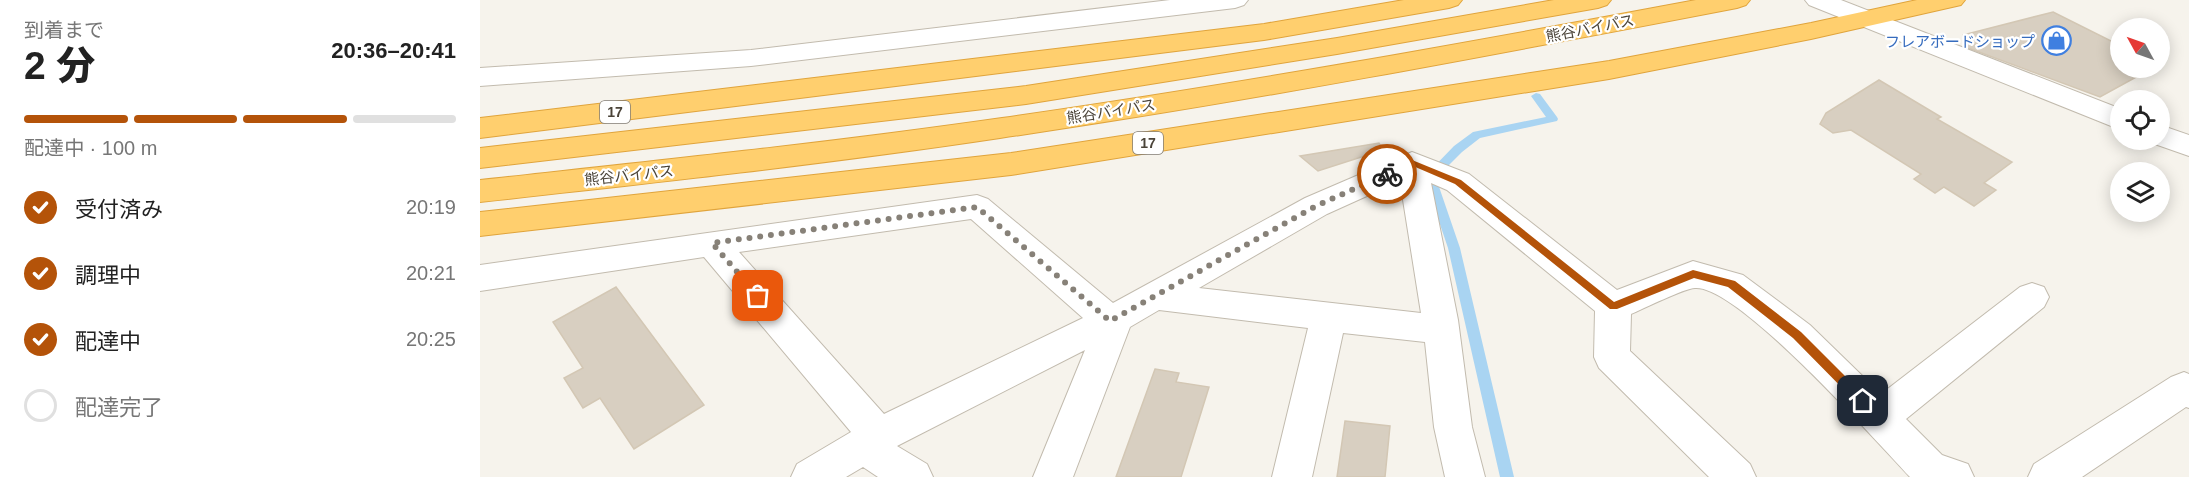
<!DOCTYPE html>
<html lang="ja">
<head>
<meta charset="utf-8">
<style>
  :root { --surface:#fff; --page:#f2f2f2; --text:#222; --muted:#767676; --line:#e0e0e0; --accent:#b45309 }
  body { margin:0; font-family:Arial,"Noto Sans JP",sans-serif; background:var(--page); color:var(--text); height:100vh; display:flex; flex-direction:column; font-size:22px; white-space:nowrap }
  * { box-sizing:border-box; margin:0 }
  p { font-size:20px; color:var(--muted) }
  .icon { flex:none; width:33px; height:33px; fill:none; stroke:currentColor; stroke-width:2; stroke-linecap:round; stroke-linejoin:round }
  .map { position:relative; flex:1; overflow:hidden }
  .side { display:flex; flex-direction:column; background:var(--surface); width:480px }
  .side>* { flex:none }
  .needle { width:39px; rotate:310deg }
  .buttons { position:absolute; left:1630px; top:18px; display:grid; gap:12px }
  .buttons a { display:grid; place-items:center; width:60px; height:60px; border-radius:50%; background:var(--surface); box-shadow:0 3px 15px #0003; font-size:30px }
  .pin { position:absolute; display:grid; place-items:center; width:51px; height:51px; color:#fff; margin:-26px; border-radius:12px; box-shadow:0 3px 9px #0006 }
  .courier { position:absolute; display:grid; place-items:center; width:60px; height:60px; margin:-30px; border:4px solid #b45309; border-radius:50%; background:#fff; color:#222; box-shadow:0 2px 8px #0007 }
  .summary em { font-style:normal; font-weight:800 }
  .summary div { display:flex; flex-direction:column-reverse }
  .summary { display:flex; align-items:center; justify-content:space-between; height:102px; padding:0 24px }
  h1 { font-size:39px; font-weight:800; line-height:45px }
  .bar { display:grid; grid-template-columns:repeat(4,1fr); gap:9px 6px; align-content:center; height:72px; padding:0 24px }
  .bar i { height:8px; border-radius:4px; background:var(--line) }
  .bar .current { background:var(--accent) }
  .bar p { grid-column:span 4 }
  ol { padding:0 24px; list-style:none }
  li { display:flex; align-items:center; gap:18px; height:66px }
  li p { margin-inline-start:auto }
  li .icon { padding:6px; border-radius:50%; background:var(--accent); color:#fff; stroke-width:4 }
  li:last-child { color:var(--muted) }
  li i { width:33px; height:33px; border:3px solid var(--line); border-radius:50% }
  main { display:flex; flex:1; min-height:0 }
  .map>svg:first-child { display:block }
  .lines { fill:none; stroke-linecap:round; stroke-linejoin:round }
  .stream { fill:#a9d4f2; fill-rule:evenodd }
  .building { fill:#d8cfc1; stroke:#d3c7b4; stroke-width:1.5 }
  .street-casing { stroke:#c2bbae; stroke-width:2 }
  .highway-casing { stroke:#e0a43c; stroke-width:2 }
  .street { fill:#fff; fill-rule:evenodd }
  .highway { fill:#ffcf6e; fill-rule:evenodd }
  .route { fill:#b45309 }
  .done { stroke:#878178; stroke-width:6; stroke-dasharray:0 10.8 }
  .labels { text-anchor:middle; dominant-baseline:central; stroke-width:4.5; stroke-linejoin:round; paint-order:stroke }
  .shield { fill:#fff; stroke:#817c74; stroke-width:1.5 }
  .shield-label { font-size:14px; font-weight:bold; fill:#4b4439 }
  .street-label { font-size:15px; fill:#4b4439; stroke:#fff }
  .shop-label { font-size:15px; fill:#366cbe; stroke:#fff; text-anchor:end }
</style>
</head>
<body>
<main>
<section class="side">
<div class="summary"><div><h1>2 分</h1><p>到着まで</p></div><em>20:36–20:41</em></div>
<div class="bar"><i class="current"></i><i class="current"></i><i class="current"></i><i></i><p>配達中 · 100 m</p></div>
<ol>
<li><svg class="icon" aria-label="check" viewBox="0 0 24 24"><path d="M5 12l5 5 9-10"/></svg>受付済み<p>20:19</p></li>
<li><svg class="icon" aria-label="check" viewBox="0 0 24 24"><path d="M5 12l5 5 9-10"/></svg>調理中<p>20:21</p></li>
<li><svg class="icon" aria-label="check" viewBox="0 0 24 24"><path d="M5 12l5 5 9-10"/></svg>配達中<p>20:25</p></li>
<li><i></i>配達完了</li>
</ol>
</section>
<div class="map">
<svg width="1709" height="477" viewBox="0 0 1709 477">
  <rect width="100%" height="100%" fill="#f6f3ec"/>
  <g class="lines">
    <path class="stream" d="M1056 93 1060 94 1077 117 1078 119 1077 121 1000 138 982 152 956 178 980 248 1034 477H1020L968 248 944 177 974 146 993 132 1066 117 1051 96Z"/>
  </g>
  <path class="building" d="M1573 12 1641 46V68H1667L1669 70 1620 97 1488 48 1483 35Z
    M1399 80 1461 117 1457 119 1532 162 1504 183 1516 190 1494 206 1464 187 1455 193 1434 179 1441 174 1371 130 1353 133 1340 124 1346 113Z
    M899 143 903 150 838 171 820 156Z
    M136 287 224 405 154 449 120 398 103 408 84 378 103 368 73 322Z
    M675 369 699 373 696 382 729 387 701 477H636Z
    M865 421 910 426 905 477H857Z"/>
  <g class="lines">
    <defs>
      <path id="street" d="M690 0H768L764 5 755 8 271 66 0 86V68L271 50Z
        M1325 0H1361L1641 109V130L1329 5Z
        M1680 125 1709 135V156L1669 142 1668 140H1680Z
        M932 152 989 174 1137 290 1213 261 1263 275 1330 325 1401 394 1540 287 1552 283 1564 287 1569 297 1564 307 1426 419 1462 455 1488 464 1494 477H1430C1396 441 1258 285 1215 288 1205 288 1163 309 1151 314L1150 351 1270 464 1276 477H1229L1119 368 1114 357 1115 311 967 190 951 183 978 320 992 427 1005 477H965L954 427 945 342 863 333 832 477H792L828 328 679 310 650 327 593 477H553L605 350 417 446 447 464 453 477H398L383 467 366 477H311L317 464 371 432 224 257 0 291V265L497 195 508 199 633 303 825 198ZM920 181 941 313 719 288 847 214ZM491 219 603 318 404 414 259 252Z
        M1704 372 1709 374V408L1706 407 1602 477H1548L1554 464 1691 377Z"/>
      <path id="highway" d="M924 0H982L978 5 969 8 784 40 0 138V118L784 24Z
        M1074 0H1131L1127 5 1118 8 857 54 546 104 0 168V148L546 86 857 38Z
        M1216 0H1270L1266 5 1257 8C1012 55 767 102 520 138 347 164 174 183 0 202V180C174 161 348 143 522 118 754 85 986 43 1216 0Z
        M1437 0H1485L1481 5 1331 39 1129 79 531 175 0 236V212L531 153 1129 61 1331 23Z"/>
    </defs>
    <use href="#street" class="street-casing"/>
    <use href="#highway" class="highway-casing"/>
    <use href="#street" class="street"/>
    <use href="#highway" class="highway"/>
  </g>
  <path class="route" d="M932 160 981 180 1134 302 1213 270 1255 281 1321 332 1387 398V405H1379L1313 338 1248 287 1214 278 1137 309H1130L975 184 933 166 907 177 903 174Z"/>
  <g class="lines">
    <path class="done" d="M278 296 232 243 497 207 630 321 836 206 907 174"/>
  </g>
  <defs>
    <symbol id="shop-ring" viewBox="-11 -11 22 22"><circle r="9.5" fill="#fff" stroke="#3f7fe0" stroke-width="1.5"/><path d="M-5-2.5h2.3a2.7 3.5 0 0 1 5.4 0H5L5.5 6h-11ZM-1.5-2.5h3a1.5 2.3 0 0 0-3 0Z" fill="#3f7fe0"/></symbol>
  </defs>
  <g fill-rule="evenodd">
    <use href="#shop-ring" x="1560" y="24" width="33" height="33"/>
  </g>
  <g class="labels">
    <g class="shield">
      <rect x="120" y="101" width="30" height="22" rx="4.5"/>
      <rect x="653" y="132" width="30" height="22" rx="4.5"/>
    </g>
    <g class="shield-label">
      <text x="135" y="112">17</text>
      <text x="668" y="143">17</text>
    </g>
    <g class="street-label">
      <text transform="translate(1110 28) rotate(-11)">熊谷バイパス</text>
      <text transform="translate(631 111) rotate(-9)">熊谷バイパス</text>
      <text transform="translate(149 175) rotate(-6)">熊谷バイパス</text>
    </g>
    <g class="shop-label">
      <text x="1555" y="41">フレアボードショップ</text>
    </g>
  </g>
</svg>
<div class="buttons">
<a><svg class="needle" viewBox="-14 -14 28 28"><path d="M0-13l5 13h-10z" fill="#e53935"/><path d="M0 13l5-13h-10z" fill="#767676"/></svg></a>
<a><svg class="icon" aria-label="locate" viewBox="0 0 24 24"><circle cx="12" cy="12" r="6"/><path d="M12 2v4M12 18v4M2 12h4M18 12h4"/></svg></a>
<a><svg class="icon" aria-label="layers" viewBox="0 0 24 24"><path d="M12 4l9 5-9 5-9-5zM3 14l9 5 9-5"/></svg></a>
</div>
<div class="pin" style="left:278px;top:296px;background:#ea580c"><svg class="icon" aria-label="bag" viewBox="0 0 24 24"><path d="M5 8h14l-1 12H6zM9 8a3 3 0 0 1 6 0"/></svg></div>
<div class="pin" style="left:1383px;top:401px;background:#1f2937"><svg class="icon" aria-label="home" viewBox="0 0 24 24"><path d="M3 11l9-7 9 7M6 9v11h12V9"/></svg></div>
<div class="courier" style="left:907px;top:174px"><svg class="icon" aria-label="bike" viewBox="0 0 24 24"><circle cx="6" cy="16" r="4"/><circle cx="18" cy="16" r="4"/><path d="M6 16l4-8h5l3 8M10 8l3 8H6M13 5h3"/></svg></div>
</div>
</main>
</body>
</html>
